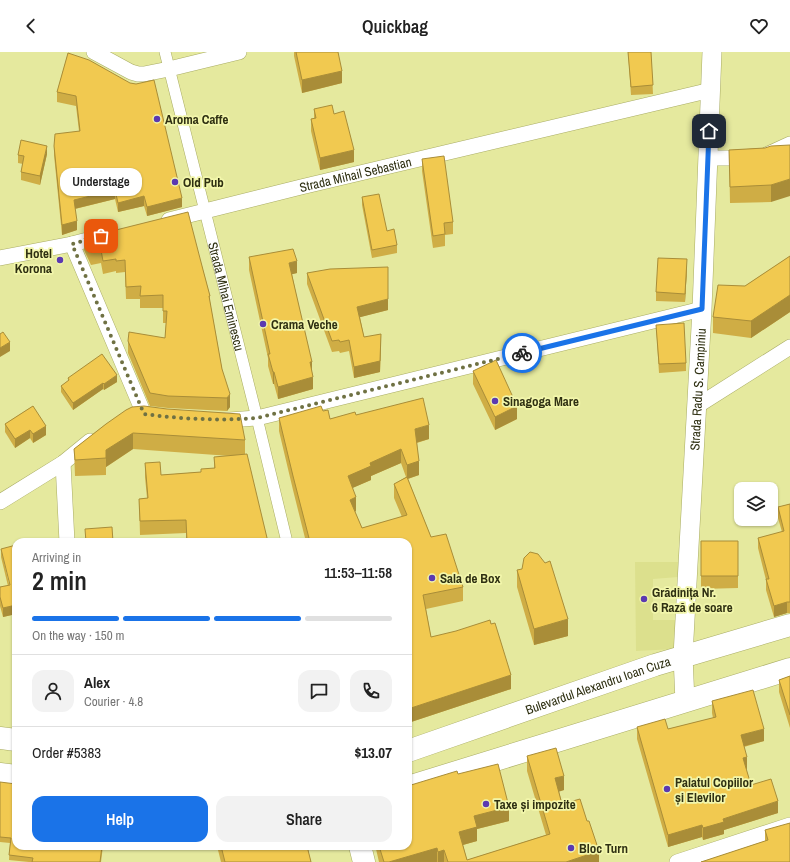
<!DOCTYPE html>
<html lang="en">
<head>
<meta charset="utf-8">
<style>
  :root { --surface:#fff; --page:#f2f2f2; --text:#222; --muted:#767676; --line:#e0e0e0; --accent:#1a73e8 }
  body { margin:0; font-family:"Archivo Narrow",sans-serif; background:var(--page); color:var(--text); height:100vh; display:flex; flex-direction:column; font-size:15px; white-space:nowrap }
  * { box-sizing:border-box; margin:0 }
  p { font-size:13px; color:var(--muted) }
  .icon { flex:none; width:22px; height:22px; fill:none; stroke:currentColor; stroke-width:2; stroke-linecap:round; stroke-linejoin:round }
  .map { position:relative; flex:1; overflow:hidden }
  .sheet { position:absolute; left:12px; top:486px; width:400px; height:312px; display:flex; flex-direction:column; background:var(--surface); border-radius:12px; box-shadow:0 1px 3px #0004 }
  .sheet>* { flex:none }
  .fabs { position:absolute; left:734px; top:430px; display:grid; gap:8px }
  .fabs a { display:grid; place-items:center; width:44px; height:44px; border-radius:8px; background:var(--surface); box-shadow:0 1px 3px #0004; font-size:20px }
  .pin { position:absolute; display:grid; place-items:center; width:34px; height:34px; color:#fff; margin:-17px; border-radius:8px; box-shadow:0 2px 6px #0006 }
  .courier { position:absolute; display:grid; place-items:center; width:40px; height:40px; margin:-20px; border:3px solid #1a73e8; border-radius:50%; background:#fff; color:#222; box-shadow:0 1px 5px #0007 }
  .bubble { position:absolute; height:28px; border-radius:12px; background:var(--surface); box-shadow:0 1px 3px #0004; font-size:13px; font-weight:600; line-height:28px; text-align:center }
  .summary em { font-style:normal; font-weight:600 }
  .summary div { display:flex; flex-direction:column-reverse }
  .summary { display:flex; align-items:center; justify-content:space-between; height:68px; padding:0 20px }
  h1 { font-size:26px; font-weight:600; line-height:30px }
  .bar { display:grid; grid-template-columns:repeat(4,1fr); gap:6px 4px; align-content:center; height:48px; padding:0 20px }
  .bar i { height:5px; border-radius:3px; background:var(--line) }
  .bar .active { background:var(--accent) }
  .bar p { grid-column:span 4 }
  .line { display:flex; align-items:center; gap:10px; padding:0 20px; border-top:1px solid var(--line) }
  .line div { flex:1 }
  .round { display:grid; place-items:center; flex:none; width:42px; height:42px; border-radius:12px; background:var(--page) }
  .action { display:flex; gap:8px; margin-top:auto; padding:8px 20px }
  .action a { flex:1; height:46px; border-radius:12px; background:var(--accent); color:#fff; font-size:16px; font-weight:600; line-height:46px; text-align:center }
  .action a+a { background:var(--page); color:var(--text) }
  header { display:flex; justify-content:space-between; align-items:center; height:52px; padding:0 20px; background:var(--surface); font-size:18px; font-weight:600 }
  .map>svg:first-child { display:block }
  .built { fill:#dce08d }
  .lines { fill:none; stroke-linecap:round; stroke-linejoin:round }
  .pedestrian-casing { stroke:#a9ac64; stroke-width:12 }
  .minor-casing { stroke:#a9ac64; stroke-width:16 }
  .tertiary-casing { stroke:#a9ac64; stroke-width:20 }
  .primary-casing { stroke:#a9ac64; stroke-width:23 }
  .pedestrian { stroke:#fff; stroke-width:11 }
  .minor { stroke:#fff; stroke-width:15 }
  .tertiary { stroke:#fff; stroke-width:19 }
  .primary { stroke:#fff; stroke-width:22 }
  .wall { fill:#cfad45; fill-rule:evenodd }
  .shaded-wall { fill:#a98d38 }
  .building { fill:#f1c950; stroke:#a98d38 }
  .done { stroke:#6f7143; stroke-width:4; stroke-dasharray:0 7.2 }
  .route { stroke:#1a73e8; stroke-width:5 }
  .poi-dot { fill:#5b39b1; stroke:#f2f6ab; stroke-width:1.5 }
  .labels { text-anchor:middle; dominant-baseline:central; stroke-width:3.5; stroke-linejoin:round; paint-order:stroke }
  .poi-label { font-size:13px; font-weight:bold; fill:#2f3012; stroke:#f2f6ab; text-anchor:start }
  .street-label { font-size:13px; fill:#2f3012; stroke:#f2f6ab }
</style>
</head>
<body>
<header><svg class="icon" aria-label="back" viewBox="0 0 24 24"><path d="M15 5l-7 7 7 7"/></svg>Quickbag<svg class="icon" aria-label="heart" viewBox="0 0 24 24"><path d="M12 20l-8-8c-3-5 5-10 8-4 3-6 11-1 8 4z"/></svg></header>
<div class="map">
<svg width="790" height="810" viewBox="0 0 790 810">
  <rect width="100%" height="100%" fill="#e5e99e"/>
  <path class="built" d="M635 510H679L678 525 653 527V568H676L675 597 636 599Z"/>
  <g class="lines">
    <defs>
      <g id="pedestrian">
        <path id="s1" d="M165 0 257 366 287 490"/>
      </g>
      <g id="minor">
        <path d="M94 0 131 20 138 22H144L169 17 239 0"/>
        <path d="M708 106H735L764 104 790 92"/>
        <path id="s2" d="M169 168 301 135 711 38"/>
        <path d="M72 192 144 362"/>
        <path d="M0 206 72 192 103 184"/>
        <path d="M697 354 790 295"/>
        <path d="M221 368H230L257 366 702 257"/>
        <path d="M63 411 67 490"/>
        <path d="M0 450 63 411 90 389"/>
        <path d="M677 810 790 773"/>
      </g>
      <g id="tertiary">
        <path id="s3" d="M685 650 683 604 702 257 712 0"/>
      </g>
      <g id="primary">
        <path d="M0 686 16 688"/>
        <path id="s4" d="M408 699 655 613 790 573"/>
        <path d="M0 722 16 724"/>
        <path d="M408 735 790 617"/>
        <path d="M360 794 364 810"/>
      </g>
    </defs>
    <use href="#pedestrian" class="pedestrian-casing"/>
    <use href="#minor" class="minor-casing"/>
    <use href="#tertiary" class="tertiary-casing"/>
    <use href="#primary" class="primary-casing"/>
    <use href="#pedestrian" class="pedestrian"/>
    <use href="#minor" class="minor"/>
    <use href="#tertiary" class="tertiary"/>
    <use href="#primary" class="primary"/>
  </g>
  <path class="wall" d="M294 0H338L342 31 302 41 294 4Z
    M628 0H651L653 42 631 43Z
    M68 1 182 155 147 164 144 154 118 160 115 147 75 157 77 178 62 183 54 103V94L79 79 76 54 57 50V40Z
    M314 57 354 110 320 118 311 79V67L314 66Z
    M789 94 771 150 730 151 729 98 765 96Z
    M47 102 40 133 21 128V120L23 112 18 111V103Z
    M422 107 453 170V182L445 183V194L433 196 422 119Z
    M362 145 397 193V201L372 206 362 153Z
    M84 186 202 214 210 244V250L222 317 230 355 227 359 168 356 150 354 128 301V289L165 286 166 271H163V256H140V247H126L125 220 116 221V219L103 222 101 211 91 213 84 198Z
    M790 204V260L751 286 713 281V265L745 234Z
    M249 205 297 221 292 222 312 319 313 337 278 347 274 332H273L268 314V306L249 218Z
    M687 216 685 250 656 249V240Z
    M307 221 388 258 360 265 364 285 381 293 380 320 354 326 349 299 340 301 339 299 332 300 307 232Z
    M656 273 686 311V319L659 321Z
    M473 319 517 367 495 378 473 332Z
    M68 326 117 330 104 338 103 337 73 358 61 340V334L68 329Z
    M33 354 46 383 33 391 30 386 15 396 5 380V372Z
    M323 359 330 367 356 363 429 387 417 391 419 423 408 427 431 485 463 535V549L426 557 431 585 511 637 408 671V490H306L293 438 279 379V366ZM401 411 406 425 394 432V446L402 465 362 476 355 460 356 459 352 436 371 428V424Z
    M106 372 245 388V402L268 490H186V481L140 483 139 447 147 446 145 425V411L161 423 201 420 214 416V405L230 404 133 397 106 415V423L75 424 74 397Z
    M790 452V561H787L774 565 766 538V528L758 496V486L782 480 778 466V455Z
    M701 489H738V536L701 537Z
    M1 497 16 562 3 565 0 554V535L8 534 1 505Z
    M517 518 568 584 534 593 517 535Z
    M790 624V676L779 640V628Z
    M712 649 764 689 744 695 747 717H746L751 733 778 761 724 778V782L703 788 702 785 668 795 637 687V675L668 677 713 666 712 661Z
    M527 704 564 738 559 739 562 752 599 810H379L376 797V794H408L411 733 458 722 509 769 477 777V789L463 793 467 808 546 783 527 719Z
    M0 730 16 794H103L101 810H29L9 808 10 791 0 790Z
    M765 778 790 810 765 789Z
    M217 794H307L311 810H221Z"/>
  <path class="shaded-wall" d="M342 19V31L302 41V28Z
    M47 94V102L40 133V124Z
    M354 98V110L320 118V106Z
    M790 127V144L771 150V133Z
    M115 138V147L74 157V148Z
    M144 144V154L118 160V151Z
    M182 146V155L147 164V155Z
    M77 169V178L62 183V173Z
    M687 207V216L685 250V242Z
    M297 209V221L289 223V211Z
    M790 243V260L751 286V269Z
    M388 247V258L357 266V255Z
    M381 282 380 320 354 326V315Z
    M10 290V299L0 305V296Z
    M310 310H312V322Z
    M273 320H274V332H273Z
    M117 323V330L104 338V332Z
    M313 325V337L278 347V335Z
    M103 331V337L73 358V351Z
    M230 342V355L227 359V346Z
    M517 354V367L495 378V365Z
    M429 373V387L415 391V377Z
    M46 374V383L33 391V382Z
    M30 378V386L15 396V387Z
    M133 381V397L106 415V398Z
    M401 397V411L371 424V428L348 438V424L370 411Z
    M419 409V423L407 427V413Z
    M356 445V459L350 461V448Z
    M787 550V561L774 565V554Z
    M16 553V562L3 565V556Z
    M568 567V584L534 593V577Z
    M511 623V637L408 671V657Z
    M764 677V689L741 695V683Z
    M747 705V717L743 718V706Z
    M564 724V738L555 741V726Z
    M778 749V761L724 778V782L703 788V776L723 767Z
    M509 755V769L477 777V789L459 794V780L474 764Z
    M702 773V785L668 795V783Z
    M437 796V810H389Z
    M444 798V810H438V800Z
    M599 799V810H566Z"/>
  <path class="building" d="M296 0H338L342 19 302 28Z
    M628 0H651L653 33 631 35Z
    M68 1 89 8 130 31 136 32 154 28 182 146 147 155 144 144 118 151 115 138 74 148 77 169 62 173 54 94 55 82 80 79 76 44 57 40Z
    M332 53 334 62 344 59 354 98 320 106 311 67 316 66 314 57Z
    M21 88 47 94 40 124 21 120 24 104 18 103Z
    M790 93V127L771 133 730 135 729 98 765 96 771 94Z
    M444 104 453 170 444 171 445 182 433 184 422 107Z
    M379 142 387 179 394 177 397 193 372 198 362 145Z
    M188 160 202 214 210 244H209L222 317 230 342 227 346 168 344 150 341 128 289 129 280 165 286 167 259H163V243L140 244 141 234 126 235 125 208 116 209V207L103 209 101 198 91 200 84 186Z
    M293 197 297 209 289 211 312 310H310L313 325 278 335 274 320H273L268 302H270L249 205Z
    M790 204V243L751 269 713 265 718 233 745 234Z
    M658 206 687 207 685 242 656 240Z
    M388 215V247L357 255 364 285 381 282 380 309 354 315 349 288 340 290 339 288 332 289 307 221 330 217Z
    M684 271 686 311 659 312 656 273Z
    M3 280 10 290 0 296V282Z
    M102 302 117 323 104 332 103 331 73 351 61 334 69 328 68 326Z
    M496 308 517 354 495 365 473 319Z
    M423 346 429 373 415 377 419 409 407 413 401 397 370 411 371 414 348 424 356 445 350 448 362 476 407 463 394 432 407 425 431 485 446 482 463 535 423 543 431 585 456 579 490 568 491 572 495 571 511 623 408 657V490H310L293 424 279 366 321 354 323 359 328 358 330 367 355 360 356 363Z
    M33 354 46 374 33 382 30 378 15 387 5 372Z
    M144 354 167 357 240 362 245 388 133 381 106 398V406L75 408 74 397 106 372 126 358 132 355Z
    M247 402 262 465 268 490H187L186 468 140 469 139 447 148 446 145 411 160 410 161 423 201 420V417L215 416 214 405Z
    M790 452V550H787L774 554 766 527H769L758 486 784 479 778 455Z
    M112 475 113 490H86L85 477Z
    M701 489H738V524H701Z
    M16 493V553L3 556 0 545V535L10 533 1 497Z
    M530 500 538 502 545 511 550 509 568 567 534 577 517 518 522 517 524 506Z
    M790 624V663L779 628Z
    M753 638 764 677 741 683 747 705 743 706 751 733 771 727 778 749 723 767 724 770 703 776 702 773 668 783 637 675 665 667 668 677 716 665 712 649Z
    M556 696 564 724 555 726 562 752 580 747 587 769H589L599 799 566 810H448L444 798 438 800 437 796 389 810H384L379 794H408V733H411L457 719 458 722 498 712 509 755 474 764 477 775 459 780 467 808 550 782 527 704Z
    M0 730 16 732V794H102L100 810H32L33 806 9 803 11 786 0 785Z
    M790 771V810H701L768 788 765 778Z
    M221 794H307L311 810H225Z"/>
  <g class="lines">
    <path class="done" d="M101 184 72 192 144 362C181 367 219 369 257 366L522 301"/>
    <path class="route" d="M522 301 702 257 709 79"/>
  </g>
  <g class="poi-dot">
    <circle cx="157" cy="67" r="4"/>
    <circle cx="175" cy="130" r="4"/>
    <circle cx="60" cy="208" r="4"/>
    <circle cx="263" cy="272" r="4"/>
    <circle cx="495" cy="349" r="4"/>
    <circle cx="432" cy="526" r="4"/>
    <circle cx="644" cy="547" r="4"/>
    <circle cx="667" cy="737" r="4"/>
    <circle cx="486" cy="752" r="4"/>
    <circle cx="571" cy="796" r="4"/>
  </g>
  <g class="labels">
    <g class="poi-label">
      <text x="165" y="67">Aroma Caffe</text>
      <text x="183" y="130">Old Pub</text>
      <text x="52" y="201" text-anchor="end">Hotel<tspan x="52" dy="15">Korona</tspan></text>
      <text x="271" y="272">Crama Veche</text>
      <text x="503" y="349">Sinagoga Mare</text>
      <text x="440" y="526">Sala de Box</text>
      <text x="652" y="540">Grădinița Nr.<tspan x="652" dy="15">6 Rază de soare</tspan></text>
      <text x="675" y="730">Palatul Copiilor<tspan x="675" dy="15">și Elevilor</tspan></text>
      <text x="494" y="752">Taxe și impozite</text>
      <text x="579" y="796">Bloc Turn</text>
    </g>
    <g class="street-label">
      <text stroke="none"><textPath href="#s2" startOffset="192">Strada Mihail Sebastian</textPath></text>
      <text stroke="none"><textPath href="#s1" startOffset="252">Strada Mihai Eminescu</textPath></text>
      <text stroke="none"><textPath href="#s3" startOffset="313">Strada Radu S. Campiniu</textPath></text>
      <text stroke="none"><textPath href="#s4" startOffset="201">Bulevardul Alexandru Ioan Cuza</textPath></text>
    </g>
  </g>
</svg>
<div class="fabs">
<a><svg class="icon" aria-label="layers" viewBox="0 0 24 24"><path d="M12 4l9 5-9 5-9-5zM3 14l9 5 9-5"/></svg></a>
</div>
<div class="pin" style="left:101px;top:184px;background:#ea580c"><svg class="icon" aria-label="bag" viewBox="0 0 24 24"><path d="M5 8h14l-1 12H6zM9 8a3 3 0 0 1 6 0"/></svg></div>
<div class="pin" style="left:709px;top:79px;background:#1f2937"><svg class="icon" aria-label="home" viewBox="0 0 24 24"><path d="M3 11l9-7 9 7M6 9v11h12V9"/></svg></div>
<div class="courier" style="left:522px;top:301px"><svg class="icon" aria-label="bike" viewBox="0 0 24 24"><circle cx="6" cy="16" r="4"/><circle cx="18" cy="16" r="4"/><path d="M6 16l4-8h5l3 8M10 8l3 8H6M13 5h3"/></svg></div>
<div class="bubble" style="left:60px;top:116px;width:82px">Understage</div>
<section class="sheet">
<div class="summary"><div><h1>2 min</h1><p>Arriving in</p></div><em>11:53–11:58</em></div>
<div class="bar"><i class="active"></i><i class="active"></i><i class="active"></i><i></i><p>On the way · 150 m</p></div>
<div class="line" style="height:72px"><a class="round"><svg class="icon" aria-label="person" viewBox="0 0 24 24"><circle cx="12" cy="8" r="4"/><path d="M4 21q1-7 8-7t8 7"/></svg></a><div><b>Alex</b><p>Courier · 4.8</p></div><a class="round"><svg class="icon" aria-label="chat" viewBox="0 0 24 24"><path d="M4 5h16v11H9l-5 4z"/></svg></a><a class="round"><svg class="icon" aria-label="phone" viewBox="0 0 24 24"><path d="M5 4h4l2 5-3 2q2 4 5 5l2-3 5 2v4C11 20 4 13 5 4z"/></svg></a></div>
<div class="line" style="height:52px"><div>Order #5383</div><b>$13.07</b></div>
<div class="action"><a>Help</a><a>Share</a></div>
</section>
</div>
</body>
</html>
